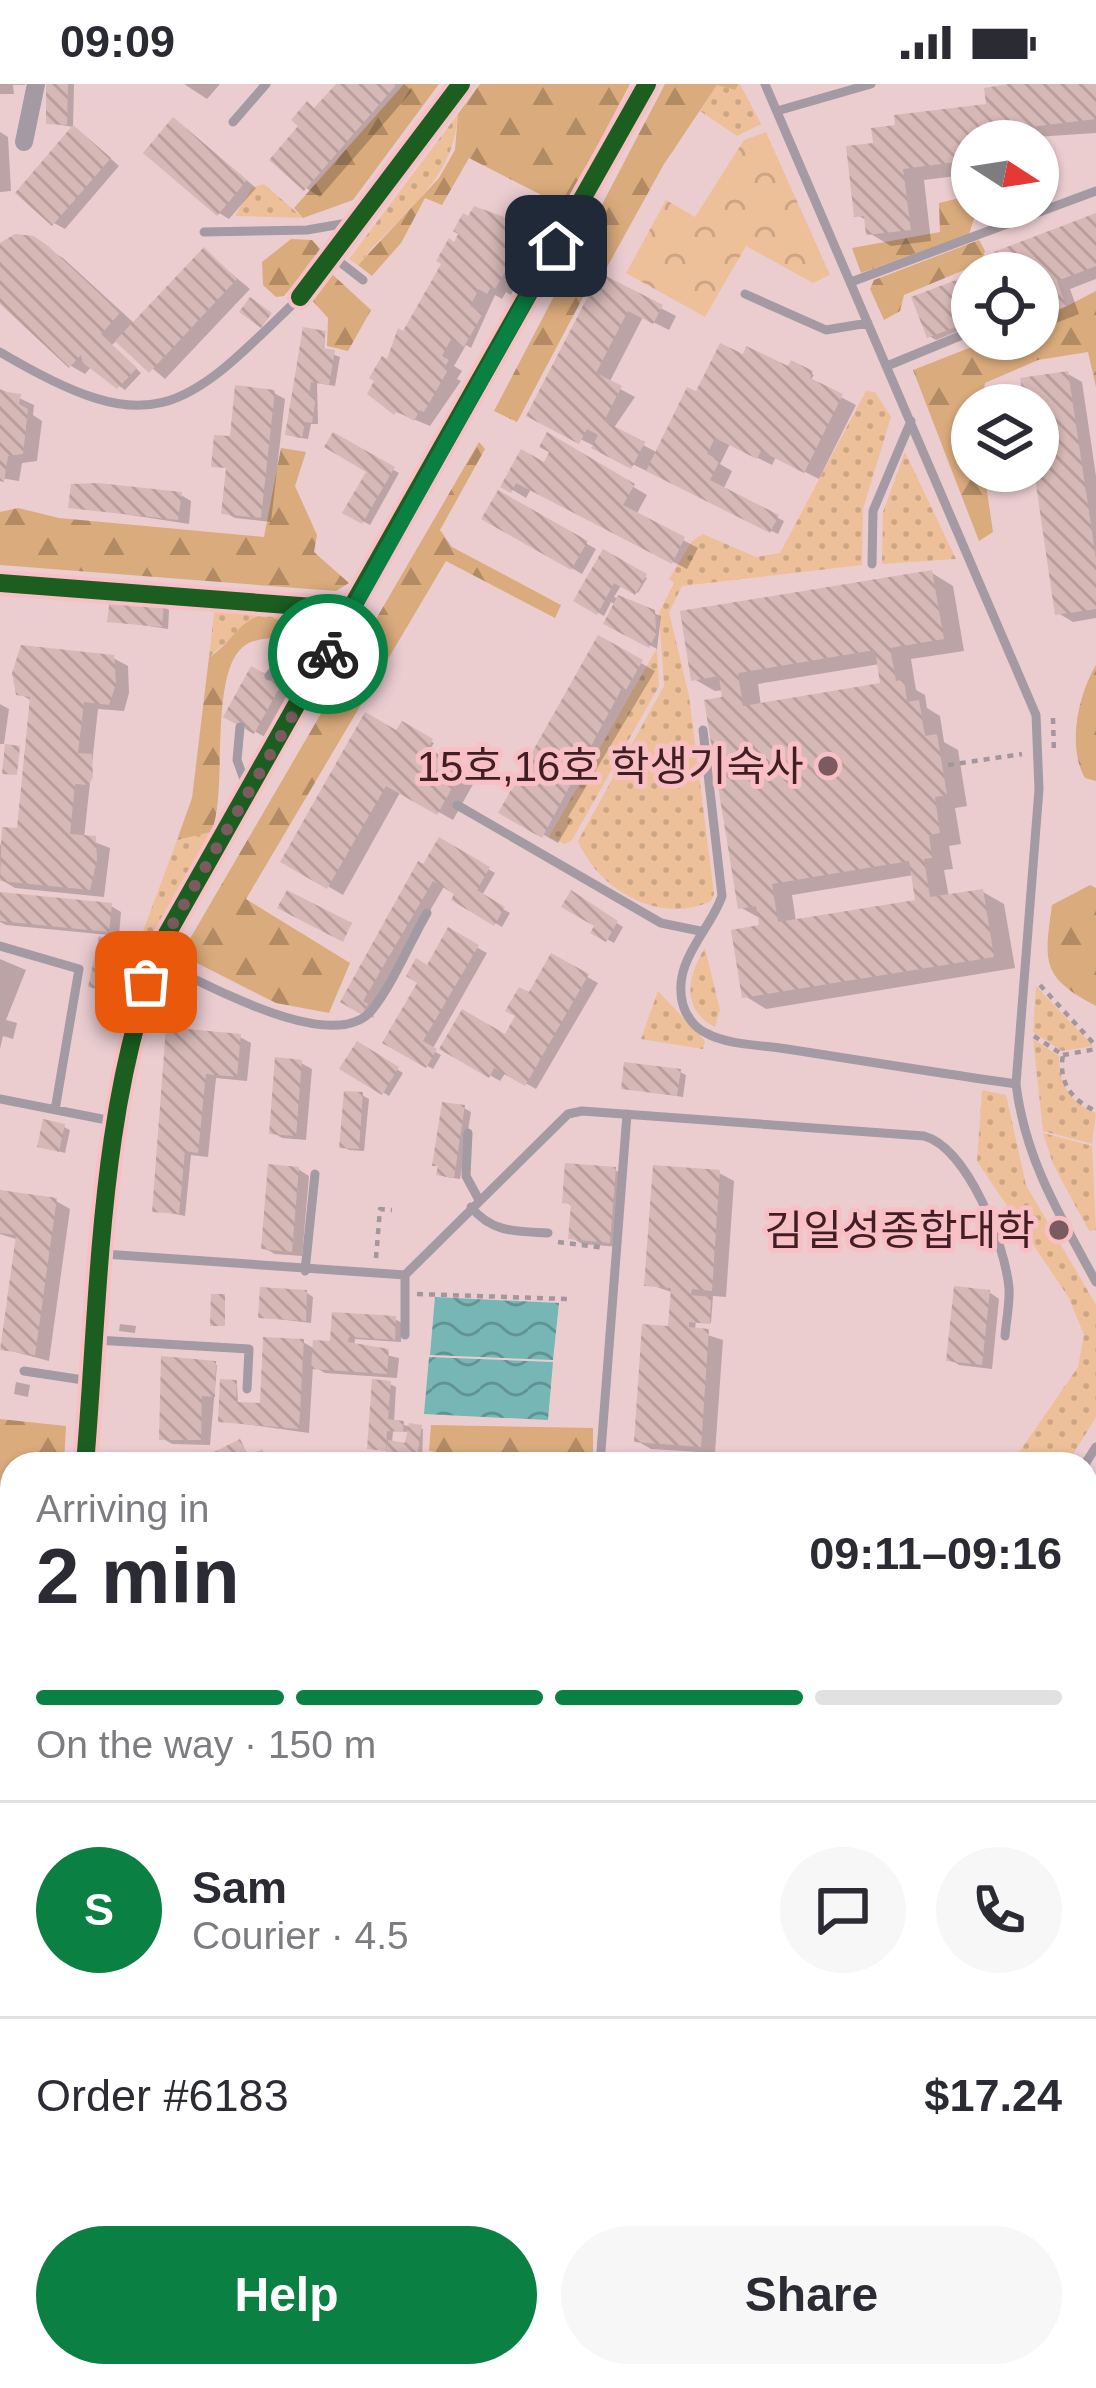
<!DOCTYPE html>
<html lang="en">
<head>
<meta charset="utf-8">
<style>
  :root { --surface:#fff; --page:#f7f7f7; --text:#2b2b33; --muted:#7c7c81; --line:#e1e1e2; --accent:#0b8043 }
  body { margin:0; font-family:Helvetica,"Noto Sans KR",sans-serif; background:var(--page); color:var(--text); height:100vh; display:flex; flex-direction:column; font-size:45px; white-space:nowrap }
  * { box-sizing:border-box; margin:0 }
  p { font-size:39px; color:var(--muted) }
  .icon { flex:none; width:66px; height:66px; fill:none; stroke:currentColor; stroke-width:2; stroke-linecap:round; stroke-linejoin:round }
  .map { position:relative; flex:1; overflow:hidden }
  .drawer { position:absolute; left:0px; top:1368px; width:1098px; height:936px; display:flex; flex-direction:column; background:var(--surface); border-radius:36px 36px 0 0; box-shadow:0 3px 9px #0004 }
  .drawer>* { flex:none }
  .needle { width:78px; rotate:102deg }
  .tools { position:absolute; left:951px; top:36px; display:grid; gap:24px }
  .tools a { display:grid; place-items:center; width:108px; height:108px; border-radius:50%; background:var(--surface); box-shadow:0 3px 9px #0004; font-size:60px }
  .pin { position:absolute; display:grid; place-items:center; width:102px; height:102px; color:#fff; margin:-51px; border-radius:24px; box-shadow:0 6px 18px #0006 }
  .courier { position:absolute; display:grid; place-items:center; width:120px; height:120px; margin:-60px; border:9px solid #0b8043; border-radius:50%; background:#fff; color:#222; box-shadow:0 3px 15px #0007 }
  .headline em { font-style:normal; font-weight:600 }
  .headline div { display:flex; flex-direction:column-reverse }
  .headline { display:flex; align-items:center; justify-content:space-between; height:204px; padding:0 36px }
  h1 { font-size:78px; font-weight:600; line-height:90px }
  .bar { display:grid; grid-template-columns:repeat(4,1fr); gap:18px 12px; align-content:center; height:144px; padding:0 36px }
  .bar i { height:15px; border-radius:9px; background:var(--line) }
  .bar .selected { background:var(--accent) }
  .bar p { grid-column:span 4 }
  .line { display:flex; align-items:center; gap:30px; padding:0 36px; border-top:3px solid var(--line) }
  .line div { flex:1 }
  .round { display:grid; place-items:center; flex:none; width:126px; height:126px; border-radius:63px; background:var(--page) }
  .primary-button { display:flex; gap:24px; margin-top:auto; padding:24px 36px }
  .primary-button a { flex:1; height:138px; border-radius:72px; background:var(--accent); color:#fff; font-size:48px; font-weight:600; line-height:138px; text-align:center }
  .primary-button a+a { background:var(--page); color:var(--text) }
  .status { display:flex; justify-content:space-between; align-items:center; height:84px; padding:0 60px; background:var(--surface); direction:ltr }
  .status svg { height:33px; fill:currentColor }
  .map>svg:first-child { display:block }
  .grass { fill:url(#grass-dots) }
  .forest { fill:url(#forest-firs) }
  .park { fill:url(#park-crowns) }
  .water { fill:url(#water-waves) }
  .shadow { fill:#0003; fill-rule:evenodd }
  .building { fill:url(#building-back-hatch); fill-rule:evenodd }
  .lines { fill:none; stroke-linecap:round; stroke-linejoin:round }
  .path { stroke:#a3969c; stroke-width:4.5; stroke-dasharray:6 6; stroke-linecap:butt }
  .service { stroke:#a49aa3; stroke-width:9 }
  .minor { stroke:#a49aa3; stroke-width:18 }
  .cycleway-casing { stroke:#f8c0c5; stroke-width:26 }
  .cycleway { stroke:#1b5e20; stroke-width:18 }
  .done { stroke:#7c5b60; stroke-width:12; stroke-dasharray:0 21.6 }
  .route { stroke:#0b8043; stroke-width:15 }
  .poi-dot { fill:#7c5b60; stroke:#f8c0c5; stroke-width:4.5 }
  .labels { text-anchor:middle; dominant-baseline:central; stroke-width:10; stroke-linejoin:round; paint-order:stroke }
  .poi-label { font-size:42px; fill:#411e23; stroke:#f8c0c5; text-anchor:end }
</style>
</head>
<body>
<div class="status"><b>09:09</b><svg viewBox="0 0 49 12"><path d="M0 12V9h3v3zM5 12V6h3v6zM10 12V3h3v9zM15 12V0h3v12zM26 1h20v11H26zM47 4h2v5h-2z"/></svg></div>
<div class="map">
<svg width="1096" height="2304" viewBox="0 0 1096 2304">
  <defs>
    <pattern id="grass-dots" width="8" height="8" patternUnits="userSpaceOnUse" patternTransform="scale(3)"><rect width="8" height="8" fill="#edc099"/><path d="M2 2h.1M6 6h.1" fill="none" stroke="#cca584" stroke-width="1.8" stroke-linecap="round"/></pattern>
    <pattern id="forest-firs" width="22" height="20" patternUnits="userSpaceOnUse" patternTransform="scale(3)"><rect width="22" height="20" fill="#daab7c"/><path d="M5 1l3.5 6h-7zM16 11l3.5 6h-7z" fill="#b28b65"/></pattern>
    <pattern id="park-crowns" width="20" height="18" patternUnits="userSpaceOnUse" patternTransform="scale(3)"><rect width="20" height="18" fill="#edc099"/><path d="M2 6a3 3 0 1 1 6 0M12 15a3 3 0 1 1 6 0" fill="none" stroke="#cca584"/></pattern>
    <pattern id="water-waves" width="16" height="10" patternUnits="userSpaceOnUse" patternTransform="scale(3)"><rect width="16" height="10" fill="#76b6b5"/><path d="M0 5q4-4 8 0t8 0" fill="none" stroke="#629393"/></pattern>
    <pattern id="building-back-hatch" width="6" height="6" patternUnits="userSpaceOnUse" patternTransform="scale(3)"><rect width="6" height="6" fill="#d6b8b6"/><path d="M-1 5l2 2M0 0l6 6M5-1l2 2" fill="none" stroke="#b99e9c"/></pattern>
  </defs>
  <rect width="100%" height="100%" fill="#ebcdd0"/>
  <path class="grass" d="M717 0 734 6 740 0 761 40 737 52 700 27Z
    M458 30C453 101 400 128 358 181L349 175Z
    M264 100 303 134 235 132 252 104Z
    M866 307 875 308 891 333 863 425 862 481 682 502 669 528 689 612 714 810 711 817C661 841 599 807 578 757L664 602 659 529 674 499 669 495 692 457 703 450 756 473 780 469Z
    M905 368 956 475 882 480 883 428Z
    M215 520 322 532 327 537 325 544 257 532 209 573Z
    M657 564 659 602 572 756 565 760 549 753Z
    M211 748 151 860 139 858 177 756Z
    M705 864 720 926 715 943C681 926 687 892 705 864Z
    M1036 902 1093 962 1062 967 1033 948Z
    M658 907 705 957 703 965 641 955Z
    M1033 955 1059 972C1059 1000 1069 1018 1096 1029L1092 1060 1043 1047Z
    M982 1006 1006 1011 1026 1101 1096 1221V1333L1067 1380H1011L1078 1283 1084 1251 1069 1214 977 1077Z
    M1043 1049 1092 1062 1096 1146 1089 1147 1053 1080Z
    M1096 1927V2252L1086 2236V1928Z"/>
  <path class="forest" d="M404 0H439L353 116 303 134 294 124Z
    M480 0H630L565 123 469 74 442 121 425 114 401 159 372 192 358 181 439 94 455 66 458 30Z
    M665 0H739L735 6 717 1 664 80 606 185 599 183 517 338 494 327Z
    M972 111V123H1005L975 132 969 150 861 189 852 164 940 148 939 119Z
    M291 155 312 156 322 167 284 212 276 213 263 201 262 178Z
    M979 156 985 167 981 179 904 211 900 227 884 236 870 205 874 196Z
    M332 190 371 226 348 267 327 262 328 234 311 215Z
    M1096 207V303L1088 268 1038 276 985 299 981 321H972V387H984L993 448 979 457 913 286 992 255H1038V237Z
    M479 358 485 365 440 446 452 463 561 521 555 534 446 477 246 815 350 879 329 929 276 919 187 874 184 865Z
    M281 364 306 368 295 402 317 451 314 468 349 499 336 507 0 481V428L18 424 59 434 264 453Z
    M258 532 325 544 317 552C297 555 269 551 251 558 205 576 230 709 211 748L177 756 192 714 209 573C229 562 234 542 258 532Z
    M1096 581V697L1085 694C1067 663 1078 611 1096 581Z
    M1090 801 1096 804V922C1041 893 1044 879 1052 821Z
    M0 1335 66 1342 64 1380H12V1642L0 1635Z
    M431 1341 593 1344V1380H491L490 1374 429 1367Z"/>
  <path class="park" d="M766 48 830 191 813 199 746 162 705 233 626 189 666 116 695 133 744 56Z
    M0 1688 12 1701V2292H203L208 2304H0Z"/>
  <path class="water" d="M435 1213 559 1219 553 1276 430 1271Z
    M429 1273 553 1278 548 1336 424 1330Z"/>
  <path class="shadow" d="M0 0H25V1H13L14 10H0Z
    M49 0H74L73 43 49 39Z
    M184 0H220L207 15Z
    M340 0H404L412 7 320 113 306 104 303 41Z
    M1011 0H1096V49L972 57V90L924 96 931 157 891 162 869 149 868 137 857 131 876 61 989 23Z
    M184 43 256 104 229 135 219 129Z
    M0 48 8 53 11 107 0 108Z
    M84 51 119 82 65 145 54 139Z
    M489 128 534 160 528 170 532 172 511 211 506 208 502 215 495 211 471 264 466 261 454 282 462 287 457 295 461 297 430 342 394 327 388 279 455 162Z
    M1096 132V195L1070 205 1079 230 1038 246V189H1005Z
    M25 152 63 174 135 240 204 167 250 205 165 295 118 255 112 261 141 289 125 306 92 282 85 290 71 282 0 216V167Z
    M601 193 676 232 669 246 643 233 609 299 635 313 613 345 658 369 697 311 800 292 792 280 814 291 810 297 856 321 819 395 776 373 772 381 730 360 720 380 732 387 723 406 784 437 778 450 530 331Z
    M972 193V226L955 232 961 246 936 256 929 252Z
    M325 250 324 267 340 273 335 302 317 299 318 340H311L308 355 295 353 288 349Z
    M1068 290 1082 298 1096 392V534L1073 538 1058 529 1038 321H1027Z
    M0 305 34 321 33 331 42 337 37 377 22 379 19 397 0 394Z
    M274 309 285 315 271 438 235 434 224 428Z
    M334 352 399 389 370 441 346 428 370 387Z
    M548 352 647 411 636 431 698 464 687 485 531 405 526 414 504 401 546 382 553 368Z
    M499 410 596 465 582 490 485 434Z
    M181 411 191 417 189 440 72 422Z
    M604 469 647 494 638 509 622 500 614 513 661 532 657 565 607 539 616 521 611 518 604 532 577 516Z
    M932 489 953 502 964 567 911 575 916 606 925 611 927 624 940 632 944 658 958 666 967 722 955 724 961 760 949 762 953 785 944 786 949 813 983 808 1004 820 1015 884 766 925 745 912 763 844 761 835 740 823 724 606 715 607 694 595ZM880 580 884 602 761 622 758 600ZM914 791 919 818 796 838 792 811Z
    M163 522 169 526 168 545 110 536Z
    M599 555 655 587 568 733 572 735 558 759 502 727Z
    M113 574 128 582 129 609 124 627 98 625 84 754 110 764 104 813 15 804 0 795V762L5 746 20 748 33 618 19 609Z
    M252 586 291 608 265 653 227 632Z
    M0 620 9 625 4 660H0Z
    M403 641 434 659 428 668 476 695 453 736 401 707 343 811 284 777Z
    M440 757 495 789 481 813 510 829 502 843 455 815 458 809 445 801 372 926 374 934 344 917Z
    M572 810 623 843 614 859 594 848 598 841Z
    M0 811 111 822 121 828 119 852 6 841 0 838Z
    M449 848 487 869 432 966 441 971 433 985 386 958Z
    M136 863 146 869 137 914 92 901Z
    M552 873 598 899 536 1005 506 988 500 997 443 964 506 954Z
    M0 875 26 886 6 936 17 939 13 955 3 952 0 965Z
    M168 946 240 953 251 959 247 997 216 994 208 1073 191 1071 185 1132 156 1126Z
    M358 961 403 989 389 1012 344 984Z
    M301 979 312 985 306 1056 282 1054 272 1048Z
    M680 988 686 991 683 1013 624 1004Z
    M362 1011 369 1015 364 1067 349 1066 342 1062Z
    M464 1024 471 1028 460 1095 446 1093 439 1090Z
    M64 1043 70 1046 65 1069 41 1062Z
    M298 1085 309 1092 302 1172 275 1170 264 1164Z
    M615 1086 626 1092 620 1163 582 1160 571 1153 574 1123 565 1118Z
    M719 1089 734 1097 726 1213 713 1212 711 1239 696 1235 695 1247 723 1256 715 1369 651 1365 637 1357 681 1246 674 1209 648 1200Z
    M0 1109 56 1117 70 1125 49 1277 4 1265 19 1156 0 1150Z
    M989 1208 999 1215 992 1285 959 1281 949 1275Z
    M307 1209 313 1213 311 1239 261 1233Z
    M395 1235 402 1239 401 1258 355 1255 354 1264 399 1274 397 1294 325 1289 313 1282 309 1349 223 1337 237 1299 238 1321 263 1322 303 1258 315 1265 346 1263 333 1255Z
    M120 1240 136 1242 135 1249 119 1247Z
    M164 1275 217 1281 210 1361 172 1360 162 1354Z
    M16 1298 30 1301 28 1313 14 1310Z
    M390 1300 396 1303 394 1339 423 1345 422 1380H387L389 1368 370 1363ZM393 1347 410 1348 408 1363 392 1360Z
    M349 1372 375 1375 377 1380 351 1378Z
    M428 2292H439L451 2304H414Z
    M506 2292H570L574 2297 567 2304H517Z"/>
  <path class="building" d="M46 0H68L67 41 46 40Z
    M336 0H397L304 107 269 76 298 42 291 36 307 17 314 24Z
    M1008 0H1096V35L989 48 990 57H972V76L903 85 911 146 866 151 864 132 854 133 846 62 873 59 871 44 895 41 894 31 986 20 984 4Z
    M173 33 247 96 217 132 143 69Z
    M73 41 111 74 52 142 15 109Z
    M474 122 507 134 504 139 521 149 516 159 520 162 495 205 491 203 487 210 479 205 470 222 483 229 464 263 451 255 442 272 449 276 444 284 448 286 424 328 420 326 414 337 397 327 394 331 367 310 374 297 369 294 382 272 387 275 398 244 403 247 441 180 436 177 449 154 454 158 458 150 453 147 463 129 468 132Z
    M1096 129V182L1057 197 1066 222 1038 233V189H1002L994 168Z
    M15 150 34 152 48 162 120 229 101 250 137 284 117 305 83 279 81 271 69 284 0 220V159Z
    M204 163 237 195 149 289 115 257Z
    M600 189 663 221 653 240 628 227 596 289 622 302 604 337 645 358 631 385 591 364 598 351 587 345 579 360 526 332Z
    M972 190V221L951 229 956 243 927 254 911 213Z
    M250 213 272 229 261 244 239 228Z
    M303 243 326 247 323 264 335 266 329 301 311 298 309 312 316 313 312 339 305 338 302 354 285 351Z
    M720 259 743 270 746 262 788 282 791 276 813 287 810 294 843 310 804 389 761 367 757 375 715 354 707 370 720 376 710 396 779 431 770 449 646 387 687 303 696 307Z
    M1068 287 1096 475V525L1055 531 1034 387 1038 321H1024L1020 294Z
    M235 301 275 306 261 434 221 430 226 384 211 383 214 351 230 352Z
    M0 307 21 310 19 320 28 325 23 370 8 372 4 398 0 397Z
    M333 348 395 383 362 440 342 429 366 388 324 363Z
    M547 348 635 400 623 421 685 453 672 480 516 399 511 409 500 403 521 365 544 378 549 368 539 363Z
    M98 399 182 408 178 436 68 424 71 400Z
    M498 406 588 457 571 486 481 435Z
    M603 465 647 490 635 511 614 499 597 531 573 517Z
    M932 486 944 555 890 564 896 597 904 595 907 618 919 616 925 652 937 650 947 711 935 713 940 749 929 751 932 774 924 775 930 813 983 805 994 873 742 914 731 846 759 841 756 822 738 825 704 616 722 613 719 592 691 597 680 527ZM875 566 880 599 743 622 738 589ZM909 777 915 816 778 838 772 800Z
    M618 511 655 526 656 550 649 564 603 540Z
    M110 514 164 519 162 543 107 538Z
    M598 551 643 576 626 606 622 604 542 754 498 729Z
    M21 561 114 571 116 600 109 621 84 618 78 669 92 670 93 693 89 701 75 700 70 750 96 752 97 776 90 806 0 797 2 743 17 744 30 613 16 611 12 589Z
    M251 582 282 599 254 650 223 633Z
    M365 628 396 646 402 637 433 655 428 664 463 684 437 731 386 702 327 805 280 778Z
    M5 660 20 662 17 691 2 690Z
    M439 753 490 783 477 806 505 823 494 842 451 816 454 810 433 797 363 917 368 920 362 931 340 918 418 777 423 780Z
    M287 806 352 839 343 858 277 824Z
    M571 806 618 837 606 858 590 849 594 842 561 823Z
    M0 808 112 819 109 848 0 837Z
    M448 843 479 861 423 957 437 965 426 984 382 959 417 899 406 892 416 874 427 881Z
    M99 852 137 860 126 911 88 903Z
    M551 869 589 890 525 1002 494 984 489 994 439 965 462 925 505 950 515 932 505 927 519 903 529 908Z
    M166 943 241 950 237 993 206 990 198 1069 185 1067 179 1130 152 1128Z
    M357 957 399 983 382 1011 339 985Z
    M275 973 302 976 296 1052 269 1050Z
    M624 978 681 985 677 1012 621 1005Z
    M344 1007 363 1008 359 1065 339 1064Z
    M442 1018 465 1021 454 1094 436 1091 438 1082H432Z
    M43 1035 65 1040 59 1068 37 1063Z
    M565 1079 616 1083 610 1159 568 1155 571 1120 562 1119Z
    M268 1080 299 1083 292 1168 261 1165Z
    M653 1081 720 1086 712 1207 692 1205 691 1211 711 1213 710 1240 689 1238V1243L709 1245 701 1363 634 1358 642 1240 668 1242 671 1204 644 1202Z
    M0 1106 57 1114 35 1271 0 1266 16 1151 0 1149Z
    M954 1202 990 1206 982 1281 946 1277Z
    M260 1203 307 1206 306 1237 258 1234Z
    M211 1210H225V1242H210Z
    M332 1228 396 1232 395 1256 349 1253 348 1258 389 1265 387 1290 311 1285 313 1256 330 1257Z
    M263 1253 304 1255 299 1345 218 1338 220 1295 237 1296 236 1318 260 1319Z
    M161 1272 216 1277 215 1313 202 1312 201 1356H159Z
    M372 1295 391 1297 388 1335 404 1337 403 1348 387 1347 386 1367 367 1365Z
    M409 1339 422 1341 416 1380H384L388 1356 405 1359Z
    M240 1355 249 1372 262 1365 270 1380H213L208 1371Z
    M502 2292H563L550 2304H513Z"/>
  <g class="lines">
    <path class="path" d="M1053 634 1054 670
      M948 681 1022 670
      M1040 901 1096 962
      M1034 952 1063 971C1058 998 1072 1017 1096 1027
      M1063 971 1096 965
      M558 1158 605 1164
      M376 1174 380 1125 392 1126
      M417 1210 567 1215"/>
    <path class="service" d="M765 0 1036 631 1039 705 1016 1000C1025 1075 1060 1132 1096 1198
      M777 27 871 0
      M233 38 266 0
      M204 148 307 146 353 138
      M332 172 363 196
      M851 198 1096 107
      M745 210 826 246 868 239
      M0 268C154 359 182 329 300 213
      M887 282 972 247
      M872 480 873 427 911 337
      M269 592 283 574 322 569
      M240 643 237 676 248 706
      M703 646 722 812C710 847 671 878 683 921 686 932 695 944 706 949 727 961 763 961 787 965 863 977 939 989 1016 1000
      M457 721 661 839 700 847
      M0 862 79 885 55 1026
      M155 876C200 896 333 974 372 926 394 898 409 860 427 829
      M0 1015 117 1038
      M468 1049 466 1092 479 1116
      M471 1123C492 1149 516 1147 548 1149
      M104 1170 405 1191 568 1030 582 1027 924 1052C968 1064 1005 1161 1009 1204 1010 1220 1006 1237 1005 1252
      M305 1187 315 1090
      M405 1251V1191
      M96 1256 249 1265 247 1305
      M24 1287 90 1297
      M600 1380 627 1030
      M1085 1380 1096 1363
      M1086 1498H1096
      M0 1642 12 1651
      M1086 1918 1096 1917"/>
    <path class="minor" d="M24 58 36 0
      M300 213 461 0
      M0 499 353 526
      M85 1380C100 1209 98 1008 167 850L647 0
      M229 2292 234 2304"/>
    <defs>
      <path id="cycleway" d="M300 213 461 0
        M0 499 353 526
        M85 1380C100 1209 98 1008 167 850L647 0"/>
    </defs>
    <use href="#cycleway" class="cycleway-casing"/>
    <use href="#cycleway" class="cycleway"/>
  </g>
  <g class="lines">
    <path class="done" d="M146 898 167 850 328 570"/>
    <path class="route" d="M328 570 556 162"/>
  </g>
  <g class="poi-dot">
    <circle cx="828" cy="682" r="12"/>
    <circle cx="1059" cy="1146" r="12"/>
  </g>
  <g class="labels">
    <g class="poi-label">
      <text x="804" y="682">15호,16호 학생기숙사</text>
      <text x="1035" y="1146">김일성종합대학</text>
    </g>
  </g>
</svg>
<div class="tools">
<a><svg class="needle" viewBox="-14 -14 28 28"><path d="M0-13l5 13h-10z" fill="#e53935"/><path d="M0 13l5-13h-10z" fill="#7c7c81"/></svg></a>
<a><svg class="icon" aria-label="locate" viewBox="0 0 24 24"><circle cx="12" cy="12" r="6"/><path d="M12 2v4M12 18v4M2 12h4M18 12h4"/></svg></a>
<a><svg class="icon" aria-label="layers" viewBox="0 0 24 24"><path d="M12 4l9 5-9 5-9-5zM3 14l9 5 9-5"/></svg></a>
</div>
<div class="pin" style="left:146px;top:898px;background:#ea580c"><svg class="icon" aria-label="bag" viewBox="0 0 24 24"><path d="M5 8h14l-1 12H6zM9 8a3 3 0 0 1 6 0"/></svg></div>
<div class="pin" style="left:556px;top:162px;background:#1f2937"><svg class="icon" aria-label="home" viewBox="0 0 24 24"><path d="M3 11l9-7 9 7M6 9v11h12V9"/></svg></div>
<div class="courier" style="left:328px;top:570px"><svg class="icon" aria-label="bike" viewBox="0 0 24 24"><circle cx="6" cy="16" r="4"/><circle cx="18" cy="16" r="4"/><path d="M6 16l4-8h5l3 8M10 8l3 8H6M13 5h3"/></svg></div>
<section class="drawer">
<div class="headline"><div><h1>2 min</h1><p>Arriving in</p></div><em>09:11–09:16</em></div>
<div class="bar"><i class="selected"></i><i class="selected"></i><i class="selected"></i><i></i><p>On the way · 150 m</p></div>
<div class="line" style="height:216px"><b class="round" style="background:var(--accent);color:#fff">S</b><div><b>Sam</b><p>Courier · 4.5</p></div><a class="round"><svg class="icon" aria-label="chat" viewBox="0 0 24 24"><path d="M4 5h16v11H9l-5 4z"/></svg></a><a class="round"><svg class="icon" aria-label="phone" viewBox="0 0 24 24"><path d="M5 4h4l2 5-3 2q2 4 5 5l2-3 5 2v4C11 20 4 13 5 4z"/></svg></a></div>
<div class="line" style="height:156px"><div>Order #6183</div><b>$17.24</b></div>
<div class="primary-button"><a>Help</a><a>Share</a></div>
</section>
</div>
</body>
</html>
